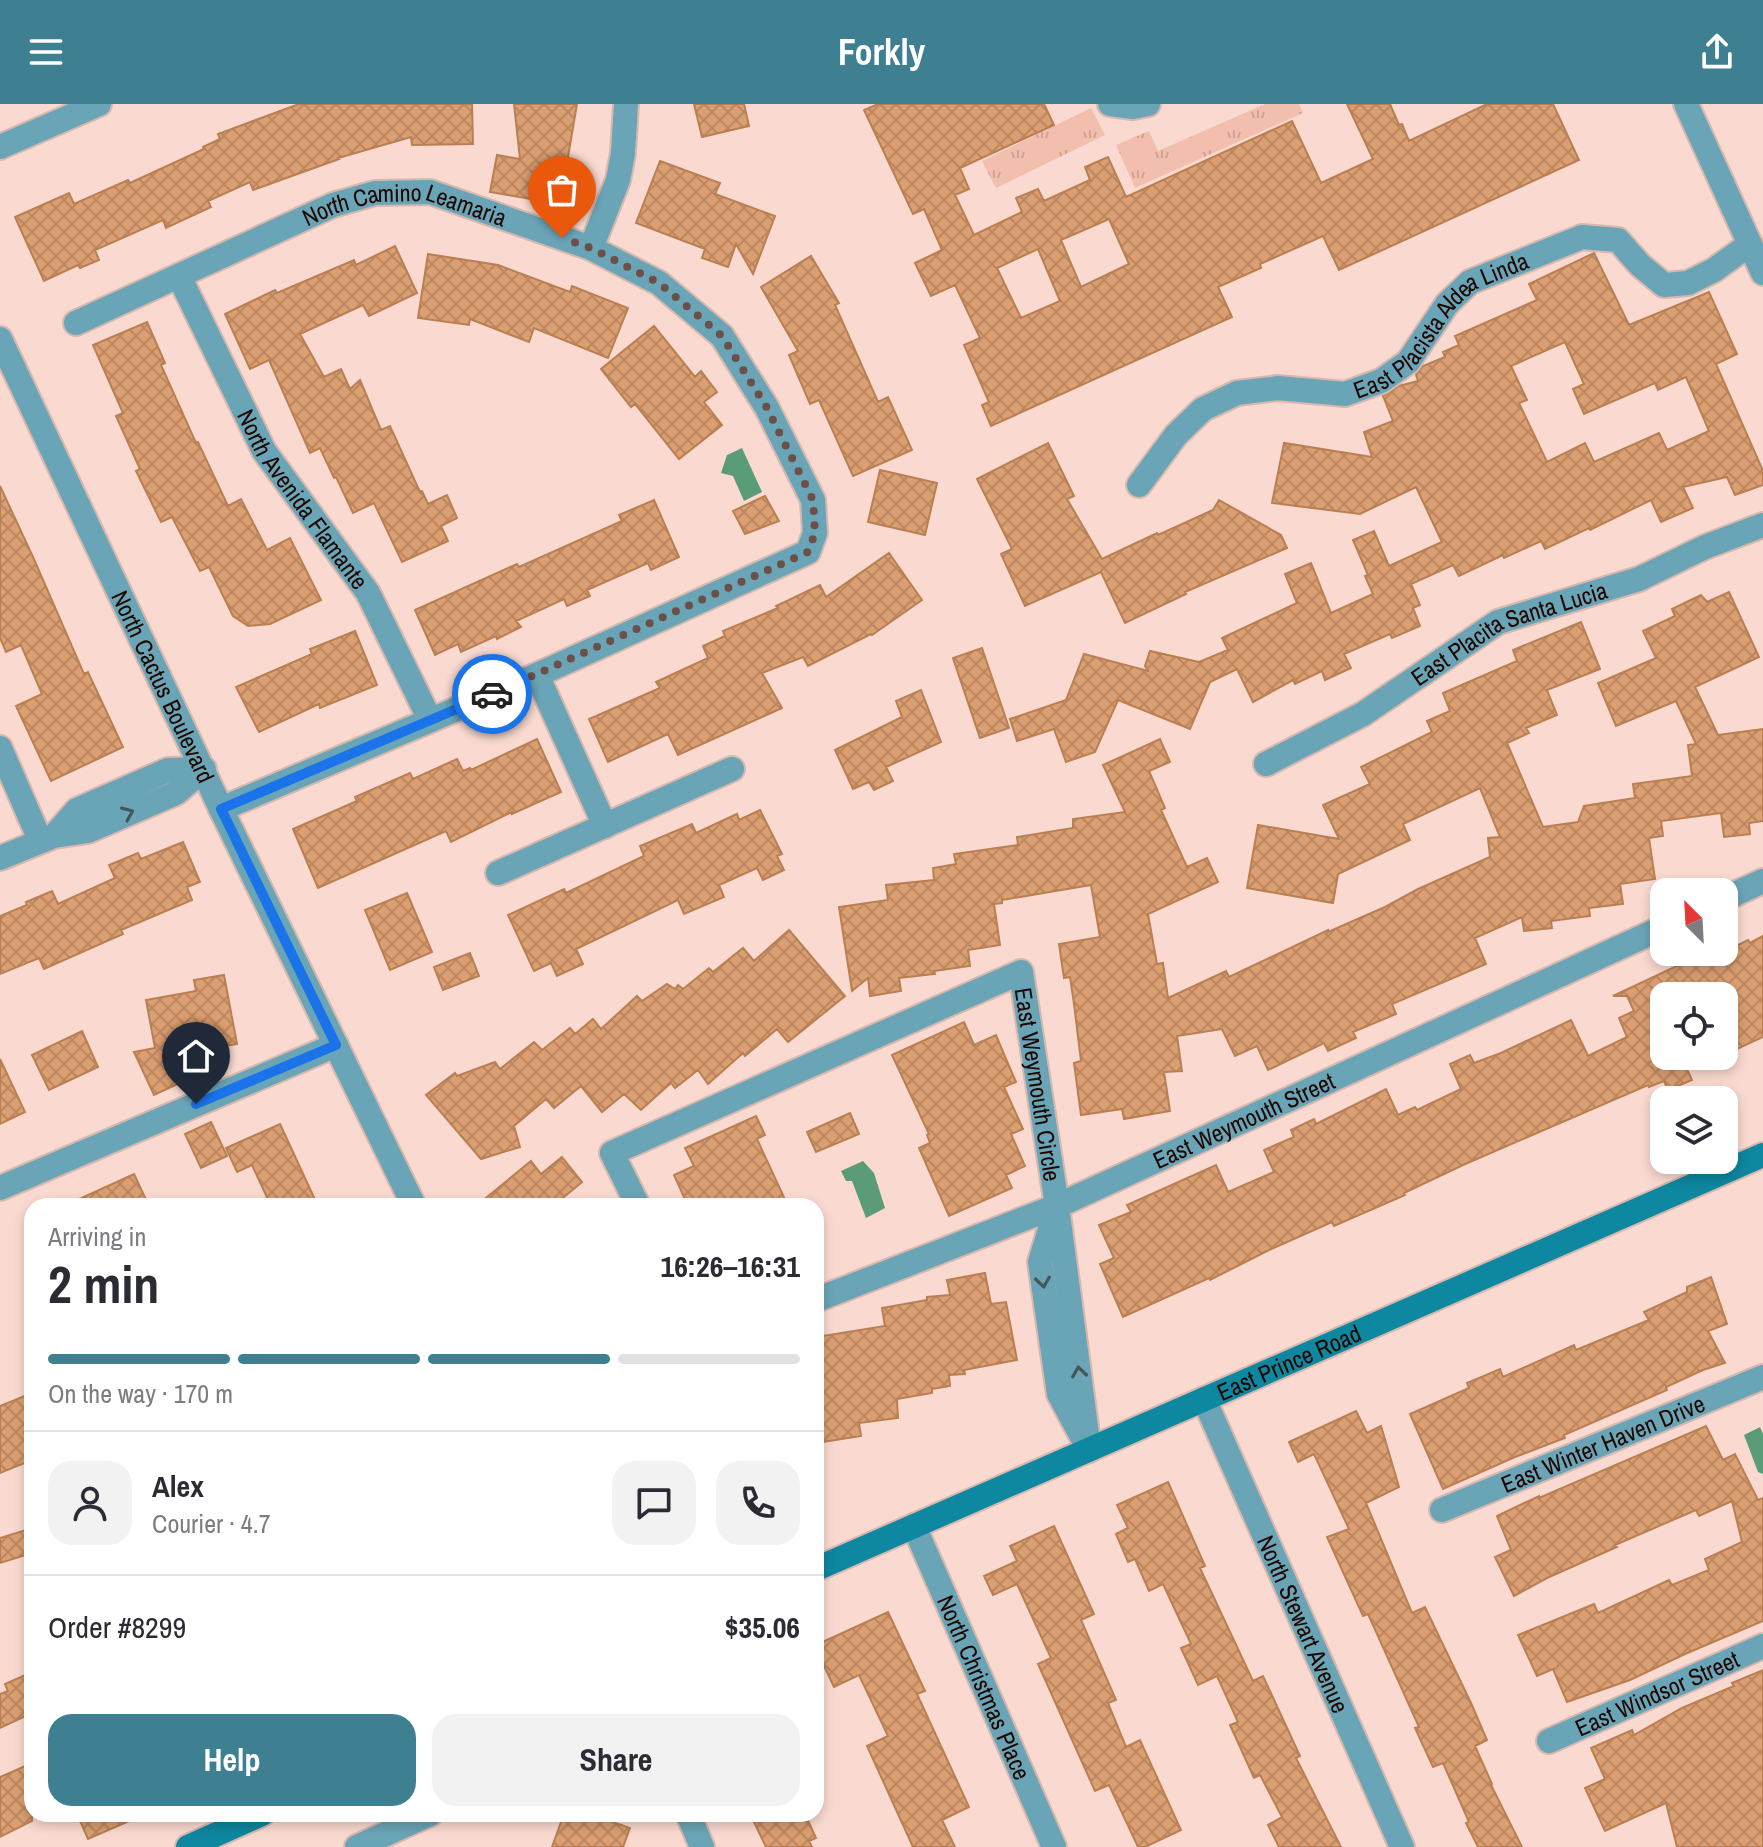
<!DOCTYPE html>
<html lang="en">
<head>
<meta charset="utf-8">
<style>
  :root { --surface:#fff; --page:#f2f2f3; --text:#2b2b33; --muted:#7c7c81; --line:#e1e1e2; --accent:#3e8092 }
  body { margin:0; font-family:"Archivo Narrow",sans-serif; background:var(--page); color:var(--text); height:100vh; display:flex; flex-direction:column; font-size:30px; white-space:nowrap }
  * { box-sizing:border-box; margin:0 }
  p { font-size:26px; color:var(--muted) }
  .icon { flex:none; width:44px; height:44px; fill:none; stroke:currentColor; stroke-width:2; stroke-linecap:round; stroke-linejoin:round }
  .map { position:relative; flex:1; overflow:hidden }
  .sheet { position:absolute; left:24px; top:1094px; width:800px; height:624px; display:flex; flex-direction:column; background:var(--surface); border-radius:24px; box-shadow:0 4px 12px #0003 }
  .sheet>* { flex:none }
  .needle { width:52px; rotate:336deg }
  .tools { position:absolute; left:1650px; top:774px; display:grid; gap:16px }
  .tools a { display:grid; place-items:center; width:88px; height:88px; border-radius:16px; background:var(--surface); box-shadow:0 4px 12px #0003; font-size:40px }
  .pin { position:absolute; display:grid; place-items:center; width:68px; height:68px; color:#fff; margin:-82px -34px; border-radius:50% 50% 50% 0; rotate:-45deg; box-shadow:0 0 8px #0007 }
  .pin .icon { rotate:45deg }
  .courier { position:absolute; display:grid; place-items:center; width:80px; height:80px; margin:-40px; border:6px solid #1a73e8; border-radius:50%; background:#fff; color:#222; box-shadow:0 2px 10px #0007 }
  .overview em { font-style:normal; font-weight:800 }
  .overview div { display:flex; flex-direction:column-reverse }
  .overview { display:flex; align-items:center; justify-content:space-between; height:136px; padding:0 24px }
  h1 { font-size:52px; font-weight:800; line-height:60px }
  .bar { display:grid; grid-template-columns:repeat(4,1fr); gap:12px 8px; align-content:center; height:96px; padding:0 24px }
  .bar i { height:10px; border-radius:6px; background:var(--line) }
  .bar .current { background:var(--accent) }
  .bar p { grid-column:span 4 }
  .line { display:flex; align-items:center; gap:20px; padding:0 24px; border-top:2px solid var(--line) }
  .line div { flex:1 }
  .round { display:grid; place-items:center; flex:none; width:84px; height:84px; border-radius:24px; background:var(--page) }
  .primary-button { display:flex; gap:16px; margin-top:auto; padding:16px 24px }
  .primary-button a { flex:1; height:92px; border-radius:24px; background:var(--accent); color:#fff; font-size:32px; font-weight:800; line-height:92px; text-align:center }
  .primary-button a+a { background:var(--page); color:var(--text) }
  header { display:flex; justify-content:space-between; align-items:center; height:104px; padding:0 24px; background:var(--accent); color:#fff; font-size:36px; font-weight:800 }
  .map>svg:first-child { display:block }
  .grass { fill:url(#grass-tufts) }
  .water { fill:#5a9c77 }
  .building { fill:url(#building-cross-hatch); stroke:#b97f52; stroke-width:2; fill-rule:evenodd }
  .lines { fill:none; stroke-linecap:round; stroke-linejoin:round }
  .street-casing { stroke:#d7b8af; stroke-width:28 }
  .secondary-casing { stroke:#d7b8af; stroke-width:28 }
  .street { stroke:#6aa5b7; stroke-width:24 }
  .secondary { stroke:#0e87a0; stroke-width:24 }
  .oneway { stroke:#44565c }
  .done { stroke:#6b5049; stroke-width:8; stroke-dasharray:0 14.4 }
  .route { stroke:#1a73e8; stroke-width:10 }
  .labels { text-anchor:middle; dominant-baseline:central; stroke-width:6; stroke-linejoin:round; paint-order:stroke }
  .street-label { font-size:24px; fill:#1e0601; stroke:#fbebe6 }
</style>
</head>
<body>
<header><svg class="icon" aria-label="menu" viewBox="0 0 24 24"><path d="M4 6h16M4 12h16M4 18h16"/></svg>Forkly<svg class="icon" aria-label="share" viewBox="0 0 24 24"><path d="M12 15V3M7 8l5-5 5 5M5 13v7h14v-7"/></svg></header>
<div class="map">
<svg width="1763" height="1743" viewBox="0 0 1763 1743">
  <defs>
    <pattern id="grass-tufts" width="24" height="20" patternUnits="userSpaceOnUse" patternTransform="scale(2)"><rect width="24" height="20" fill="#f2bead"/><path d="M3 7l-1-3M5 7V3M7 7l1-3M15 17l-1-3M17 17v-4M19 17l1-3" fill="none" stroke="#cfa293"/></pattern>
    <pattern id="building-cross-hatch" width="8" height="8" patternUnits="userSpaceOnUse" patternTransform="scale(2)"><rect width="8" height="8" fill="#db9f71"/><path d="M0 0l8 8M0 8l8-8" fill="none" stroke="#bc8760"/></pattern>
  </defs>
  <rect width="100%" height="100%" fill="#fadad0"/>
  <path class="grass" d="M1265 0H1299L1303 9 1135 84 1116 41 1149 27 1158 47Z
    M1091 4 1105 31 996 84 982 57Z"/>
  <path class="water" d="M742 344 762 388 744 397 733 372 721 369 727 351Z
    M863 1057 874 1069 885 1104 866 1114 852 1077H846L841 1067Z
    M1760 1323 1763 1330V1370L1758 1368 1744 1331Z"/>
  <path class="building" d="M299 0H472L473 40 412 41 411 33 338 54 339 55 253 86 250 78 208 97 211 103 166 124 163 116 95 146 99 156 80 164 78 161 44 177 15 113 69 89 74 100 128 76 130 79 204 45 203 43 220 35 218 30Z
    M514 0H577L560 100 490 88 497 51 520 55Z
    M694 0H744L749 22 702 33Z
    M878 0H1044L1054 21 960 64 969 85 955 91 974 131 1022 108 1016 94 1038 85 1044 97 1090 76 1085 63 1108 53 1126 93 1292 17 1321 79 1373 55 1347 0H1390L1399 21 1402 20 1409 37 1487 0H1553L1579 56 1339 166 1323 132 1260 160 1261 164 1218 183 1232 213 991 322 982 301 989 298 964 241 980 234 955 181 931 192 915 159 942 146 924 105 913 110 864 6ZM1109 115 1129 160 1081 183 1061 136ZM1038 145 1060 197 1021 214 997 164Z
    M660 57 720 79 715 90 775 112 753 170 736 140 728 163 702 154 705 145 636 119Z
    M395 142 417 189 369 212 363 201 300 230 324 273 341 265 350 285 360 276 381 326 390 322 420 388 422 387 428 400 447 391 457 414 441 422 448 437 402 458 374 399 353 409 336 373 334 374 320 344 310 349 269 256 250 265 225 210 275 186 277 189 354 156 356 161Z
    M1594 149 1629 221 1709 188 1737 250 1716 260 1763 367V381L1735 391 1727 373 1683 383 1693 404 1661 418 1651 396 1590 426 1589 424 1545 445 1541 437 1504 454 1503 451 1459 472 1453 461 1411 480 1420 501 1413 504 1420 522 1392 534 1390 530 1344 550 1351 564 1325 576 1322 567 1295 580 1293 576 1253 598 1237 565 1210 578 1190 625 1118 596 1095 648 1066 658 1054 625 1017 637 1010 615 1066 596 1084 550 1148 567 1145 562 1150 547 1199 558 1228 546 1222 534 1297 499 1285 470 1311 459 1331 509 1373 490 1365 472 1368 471 1353 436 1374 427 1389 462 1442 438 1416 383 1360 410 1272 399 1284 339 1372 353 1364 328 1393 317 1383 292 1399 282 1418 277 1416 271 1423 262 1445 253 1443 248 1459 241 1455 232 1537 196 1529 180ZM1565 238 1584 280 1573 285 1584 310 1655 279 1658 286 1686 273 1709 327 1667 346 1659 329 1594 358 1585 339 1547 358 1519 299 1527 296 1511 262Z
    M428 150 498 161 570 188 572 182 628 204 608 254 534 224 529 238 470 215 469 221 418 214Z
    M811 152 839 199 835 201 878 298 888 293 912 346 853 372 819 296 810 300 789 251 798 247 761 183Z
    M147 218 165 259 161 261 196 339 198 338 228 402 241 395 267 446 290 434 321 496 270 520 248 522 233 512 209 463 200 467 172 413 161 418 136 367 140 365 116 312 123 309 93 241Z
    M654 222 695 273 701 267 717 288 704 298 722 321 679 355 635 300 631 303 601 265Z
    M1048 339 1074 392 1067 395 1102 455 1157 429 1158 431 1213 406 1219 396 1281 431 1287 444 1185 488 1186 490 1125 519 1101 468 1025 502 1001 450 1012 445 977 375Z
    M880 366 937 379 925 431 868 418Z
    M0 382 33 453 84 570 88 568 123 643 51 677 16 602 42 590 21 541 6 548 0 534Z
    M765 392 779 417 745 430 733 407Z
    M654 396 679 453 651 466 648 459 587 486 590 492 567 502 564 495 516 517 521 523 497 535 496 532 461 548 458 540 435 551 415 506 517 460 519 463 622 417 619 411Z
    M889 449 922 496 872 531 871 530 808 562 803 553 762 569 782 604 678 651 668 630 608 658 589 615 660 584 656 578 708 554 703 542 725 532 723 527 778 504 776 502 820 481 826 493Z
    M1729 488 1759 553 1695 583 1718 631 1763 625V717L1749 719 1750 730 1724 733 1721 709 1661 717 1663 732 1649 734 1655 775 1620 780 1623 800 1589 804 1590 812 1551 817 1552 824 1524 827 1522 813 1475 834 1486 860 1392 900 1396 910 1353 928 1356 934 1328 947 1324 939 1268 966 1257 942 1235 952 1222 925 1177 932 1182 967 1164 968 1170 1007 1124 1015 1122 1005 1081 1011 1074 959 1081 957 1074 900 1070 873 1064 874 1059 840 1100 833 1091 781 1002 796V799L994 800 1000 841 968 846 970 862 934 867 935 870 899 874 901 887 870 892 868 874 852 887 839 803 888 796 886 781 934 776 933 764 956 760 954 750 1018 741 1017 733 1073 724V715L1125 708 1103 661 1160 635 1170 658 1149 667 1165 704 1161 706 1187 763 1207 754 1218 778 1148 810 1157 860 1163 859 1168 894 1226 867 1229 873 1328 826V828L1385 803 1418 785 1490 753 1488 734 1500 733 1480 684 1403 720 1410 736 1338 770 1333 799 1247 784 1258 721 1339 735 1323 701 1370 680 1361 663 1432 628 1427 617 1450 607 1443 589 1517 557 1513 546 1581 518 1600 565 1547 586 1557 611 1526 624 1529 629 1507 639 1543 723 1578 718 1584 702 1635 694 1633 680 1692 672 1688 641 1696 640 1676 597 1616 622 1598 579 1656 554 1643 527 1675 512 1672 505 1701 491 1707 498Z
    M355 527 377 581 320 604 319 600 259 628 236 583 312 550 310 545Z
    M982 544 1009 624 980 634 953 554Z
    M921 586 941 638 886 663 893 677 874 686 869 678 853 685 835 646 902 613 896 597Z
    M537 635 561 688 512 710V708L451 738 446 727 318 784 293 725 357 697 355 693 410 669 413 675 457 655 463 667 470 664 471 666Z
    M760 706 782 750 777 752 784 766 763 776 757 764 719 781 724 793 684 810 678 796 576 845 583 860 557 872 551 859 534 867 508 811 564 785 566 789 644 752 640 742 692 720 696 729 737 710 739 716Z
    M183 738 200 778 187 783 192 796 121 826 123 830 44 865 39 854 0 870V812L27 801 26 798 52 787 58 800 115 774 109 761 138 749 141 755Z
    M407 789 432 848 390 866 365 806Z
    M789 826 845 892 788 938 777 925 745 952 743 949 708 980 698 966 675 984 671 979 641 1006 624 990 602 1008 581 982 554 1004 546 995 514 1022 520 1043 481 1055 426 991 455 969 457 972 495 958 500 965 534 938 542 946 570 924 575 930 593 915 601 925 637 892 642 897 667 880 675 885 678 881 683 885 709 864 713 868 743 844 754 857Z
    M1763 832V933L1724 951V892H1664V952H1681L1692 976 1668 986 1664 977 1649 983 1648 981 1463 1061 1404 1089 1405 1091 1334 1122 1332 1118 1269 1146 1210 1176 1209 1174 1123 1213 1100 1160 1114 1154 1099 1121 1131 1108 1127 1101 1216 1061 1228 1088 1274 1068 1264 1046 1294 1033 1291 1026 1314 1015 1316 1020 1386 985 1398 1011 1415 1003 1417 1006 1461 985 1450 960 1470 951 1474 959 1501 949 1571 916 1588 952 1627 933 1619 914 1634 907 1627 892H1613L1694 854 1691 848H1724L1748 836 1750 839Z
    M470 849 479 872 443 886 434 863Z
    M224 871 237 940 171 952 182 978 154 991 134 948 155 944 146 896 196 887 194 876Z
    M964 918 974 941 996 931 1006 955 1016 978 1004 983 1023 1025 1011 1030 1025 1062 1006 1071 1012 1084 949 1112 919 1044 930 1039 927 1031 929 1030 892 951Z
    M82 927 98 963 49 986 32 951Z
    M0 955 25 1008 0 1020Z
    M850 1009 859 1030 816 1048 807 1028Z
    M756 1012 765 1031 757 1035 788 1102H688L674 1071 694 1062 685 1044Z
    M211 1018 227 1052 201 1064 185 1030Z
    M280 1020 318 1102H271L252 1061 237 1068 226 1044Z
    M562 1053 582 1078 553 1102H476L531 1057 541 1070Z
    M134 1070 149 1102H64Z
    M985 1169 991 1200 1006 1198 1017 1256 964 1266 965 1270 949 1271 950 1282 932 1285V1289L897 1295 898 1314 859 1319 861 1332 816 1339V1233L885 1222 882 1204 927 1196V1193L950 1191 947 1176Z
    M1711 1173 1727 1220 1708 1227 1725 1259 1703 1266 1666 1283 1667 1286 1564 1331 1565 1334 1515 1353 1443 1385 1410 1310 1469 1284 1467 1279 1500 1265 1503 1273 1574 1241 1576 1246 1649 1216 1644 1208 1687 1188V1183Z
    M32 1289V1324L24 1328 32 1349V1356L0 1369V1302Z
    M1356 1307 1367 1329 1381 1322 1399 1383 1366 1399 1412 1509 1425 1503 1471 1599 1487 1636 1475 1642 1492 1680 1491 1681 1522 1743H1478L1466 1719 1469 1718 1443 1659 1433 1663 1415 1624 1419 1623 1368 1510 1363 1512 1327 1433 1349 1425 1314 1350 1298 1358 1289 1338Z
    M1706 1322 1723 1356 1735 1350 1758 1396 1763 1394V1517L1685 1550 1630 1576 1567 1598 1553 1565 1537 1572 1518 1531 1594 1500 1598 1509 1669 1476 1672 1481 1709 1466 1705 1455 1742 1438 1732 1397 1699 1412 1696 1406 1615 1441 1617 1443 1547 1474 1514 1492 1495 1453 1511 1446 1497 1412 1539 1392V1394Z
    M1168 1378 1205 1462 1200 1464 1253 1577 1263 1572 1300 1652 1296 1654 1341 1743H1279L1268 1721 1282 1713 1260 1671 1254 1674 1230 1621 1238 1618 1217 1572 1198 1581 1181 1544 1191 1540 1163 1480 1149 1487 1135 1455 1128 1458 1116 1430 1128 1424 1117 1401Z
    M1054 1422 1094 1510 1081 1516 1116 1596 1108 1599 1126 1643 1140 1636 1181 1726 1145 1743H1138L1109 1681 1095 1687 1038 1560 1051 1554 1017 1480 993 1491 984 1472 1017 1457 1010 1442Z
    M32 1424V1449L0 1459V1434Z
    M888 1508 925 1587 917 1590 969 1703 942 1716 955 1743H913L867 1642 888 1632 859 1571 834 1583 816 1545V1541Z
    M1763 1566V1743H1677L1666 1699 1605 1727 1585 1684 1605 1675 1591 1644 1632 1626 1634 1631 1682 1604 1734 1582 1732 1579Z
    M32 1568V1609L0 1624V1590L8 1587 5 1580Z
    M32 1659V1717L0 1733V1673Z
    M77 1710H145L88 1735Z
    M564 1710H590L630 1724 623 1743H552Z
    M766 1710H805L816 1734 809 1737 812 1743H766L753 1716Z"/>
  <g class="lines">
    <defs>
      <g id="street">
        <path d="M1110 0 1133 3 1148 0"/>
        <path d="M1686 0 1763 169"/>
        <path d="M0 43 99 0"/>
        <path d="M591 144 618 76 623 49 626 0"/>
        <path id="s1" d="M179 172 264 347 368 489 430 616"/>
        <path id="s2" d="M76 219 333 101 375 89 430 88 591 144 659 179 722 232 767 304 813 396 815 429 808 448 537 571 221 705"/>
        <path id="s3" d="M0 235 221 705 414 1102"/>
        <path id="s4" d="M1139 381 1176 331 1203 305 1237 289 1278 284 1345 290 1381 277 1408 258 1447 200 1470 178 1582 133 1618 136 1640 161 1664 181 1688 179 1714 166 1750 140"/>
        <path d="M537 571 605 722"/>
        <path d="M0 644 40 736"/>
        <path id="s5" d="M1266 660 1363 610 1498 518 1639 475 1705 443 1763 421"/>
        <path d="M0 754 54 732 88 727 176 689 204 665 168 666 77 706 54 732"/>
        <path d="M498 769 732 665"/>
        <path d="M1724 795 1763 777"/>
        <path d="M0 1084 336 941"/>
        <path id="s6" d="M638 1102 612 1049 1021 868 1057 1102 1089 1346"/>
        <path d="M1054 1112 1040 1158 1059 1290 1081 1331"/>
        <path id="s7" d="M816 1196 1057 1102 1664 823"/>
        <path id="s8" d="M1204 1295 1402 1743"/>
        <path id="s9" d="M1442 1406 1763 1273"/>
        <path id="s10" d="M914 1422 1054 1743"/>
        <path id="s11" d="M1549 1637 1763 1542"/>
        <path d="M688 1710 702 1743"/>
        <path d="M357 1743 430 1710"/>
      </g>
      <g id="secondary">
        <path id="s12" d="M816 1465 1763 1051"/>
        <path d="M188 1743 262 1710"/>
      </g>
    </defs>
    <use href="#street" class="street-casing"/>
    <use href="#secondary" class="secondary-casing"/>
    <use href="#street" class="street"/>
    <use href="#secondary" class="secondary"/>
  </g>
  <defs><path id="oneway-chevron" d="M-2-3.5L2.5 0L-2 3.5" fill="none" stroke-width="1.6" stroke-linecap="round" stroke-linejoin="round" transform="scale(2)"/></defs>
  <g class="oneway">
    <use href="#oneway-chevron" transform="translate(128 709) rotate(-23)"/>
    <use href="#oneway-chevron" transform="translate(1043 1178) rotate(82)"/>
    <use href="#oneway-chevron" transform="translate(1079 1268) rotate(-98)"/>
  </g>
  <g class="lines">
    <path class="done" d="M492 590 808 448 815 429 813 396 767 304 722 232 659 179 591 144 562 134"/>
    <path class="route" d="M196 1000 336 941 221 705 492 590"/>
  </g>
  <g class="labels">
    <g class="street-label">
      <text stroke="none"><textPath href="#s2" startOffset="356">North Camino Leamaria</textPath></text>
      <text stroke="none"><textPath href="#s4" startOffset="368">East Placista Aldea Linda</textPath></text>
      <text stroke="none"><textPath href="#s1" startOffset="256">North Avenida Flamante</textPath></text>
      <text stroke="none"><textPath href="#s5" startOffset="278">East Placita Santa Lucia</textPath></text>
      <text stroke="none"><textPath href="#s3" startOffset="384">North Cactus Boulevard</textPath></text>
      <text stroke="none"><textPath href="#s6" startOffset="620">East Weymouth Circle</textPath></text>
      <text stroke="none"><textPath href="#s7" startOffset="464">East Weymouth Street</textPath></text>
      <text stroke="none"><textPath href="#s12" startOffset="516">East Prince Road</textPath></text>
      <text stroke="none"><textPath href="#s9" startOffset="174">East Winter Haven Drive</textPath></text>
      <text stroke="none"><textPath href="#s8" startOffset="246">North Stewart Avenue</textPath></text>
      <text stroke="none"><textPath href="#s10" startOffset="176">North Christmas Place</textPath></text>
      <text stroke="none"><textPath href="#s11" startOffset="118">East Windsor Street</textPath></text>
    </g>
  </g>
</svg>
<div class="tools">
<a><svg class="needle" viewBox="-14 -14 28 28"><path d="M0-13l5 13h-10z" fill="#e53935"/><path d="M0 13l5-13h-10z" fill="#7c7c81"/></svg></a>
<a><svg class="icon" aria-label="locate" viewBox="0 0 24 24"><circle cx="12" cy="12" r="6"/><path d="M12 2v4M12 18v4M2 12h4M18 12h4"/></svg></a>
<a><svg class="icon" aria-label="layers" viewBox="0 0 24 24"><path d="M12 4l9 5-9 5-9-5zM3 14l9 5 9-5"/></svg></a>
</div>
<div class="pin" style="left:562px;top:134px;background:#ea580c"><svg class="icon" aria-label="bag" viewBox="0 0 24 24"><path d="M5 8h14l-1 12H6zM9 8a3 3 0 0 1 6 0"/></svg></div>
<div class="pin" style="left:196px;top:1000px;background:#1f2937"><svg class="icon" aria-label="home" viewBox="0 0 24 24"><path d="M3 11l9-7 9 7M6 9v11h12V9"/></svg></div>
<div class="courier" style="left:492px;top:590px"><svg class="icon" aria-label="car" viewBox="0 0 24 24"><path d="M5 17H2v-5l4-1 3-4h7l3 4 3 1v5h-3M9 17h6M6 11h13"/><circle cx="7" cy="17" r="2"/><circle cx="17" cy="17" r="2"/></svg></div>
<section class="sheet">
<div class="overview"><div><h1>2 min</h1><p>Arriving in</p></div><em>16:26–16:31</em></div>
<div class="bar"><i class="current"></i><i class="current"></i><i class="current"></i><i></i><p>On the way · 170 m</p></div>
<div class="line" style="height:144px"><a class="round"><svg class="icon" aria-label="person" viewBox="0 0 24 24"><circle cx="12" cy="8" r="4"/><path d="M4 21q1-7 8-7t8 7"/></svg></a><div><b>Alex</b><p>Courier · 4.7</p></div><a class="round"><svg class="icon" aria-label="chat" viewBox="0 0 24 24"><path d="M4 5h16v11H9l-5 4z"/></svg></a><a class="round"><svg class="icon" aria-label="phone" viewBox="0 0 24 24"><path d="M5 4h4l2 5-3 2q2 4 5 5l2-3 5 2v4C11 20 4 13 5 4z"/></svg></a></div>
<div class="line" style="height:104px"><div>Order #8299</div><b>$35.06</b></div>
<div class="primary-button"><a>Help</a><a>Share</a></div>
</section>
</div>
</body>
</html>
